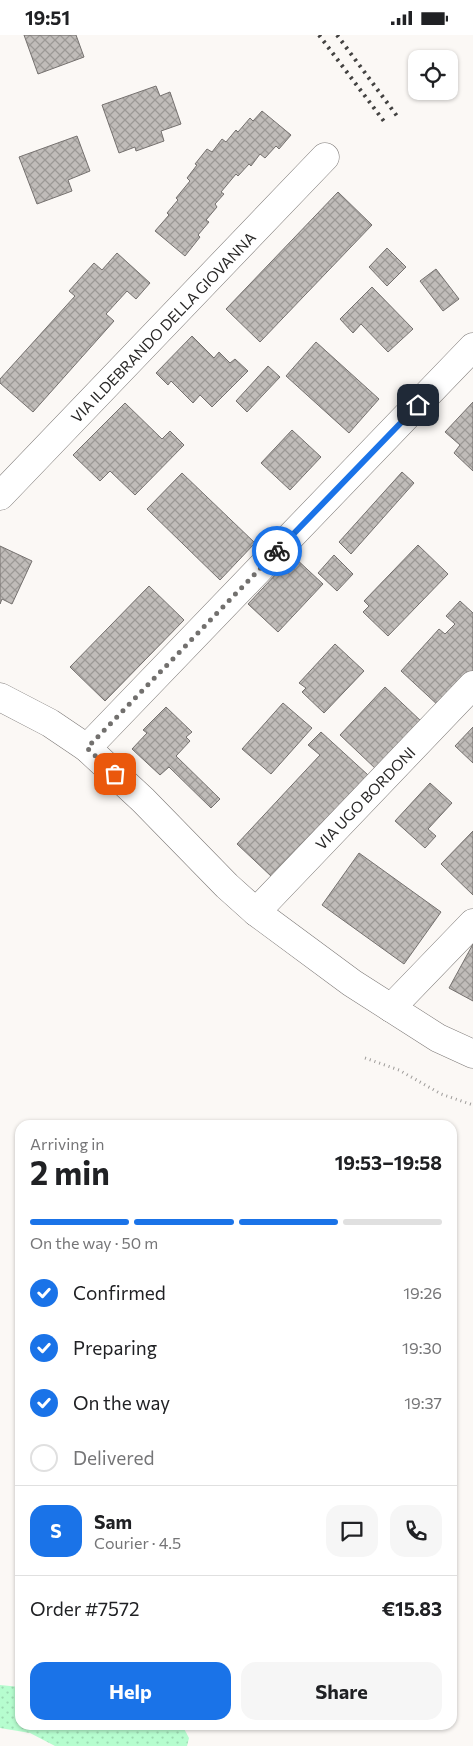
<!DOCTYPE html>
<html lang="en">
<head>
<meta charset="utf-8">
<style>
  :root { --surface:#fff; --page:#f6f6f6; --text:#202124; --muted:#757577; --line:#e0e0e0; --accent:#1a73e8 }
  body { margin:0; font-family:Commissioner,sans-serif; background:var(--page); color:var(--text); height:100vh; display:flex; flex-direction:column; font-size:19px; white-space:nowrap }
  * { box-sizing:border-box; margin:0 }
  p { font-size:16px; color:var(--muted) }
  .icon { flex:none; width:28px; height:28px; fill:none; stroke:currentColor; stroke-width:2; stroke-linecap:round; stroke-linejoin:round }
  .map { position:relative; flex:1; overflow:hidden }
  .sheet { position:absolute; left:15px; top:1085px; width:442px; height:610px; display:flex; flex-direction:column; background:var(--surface); border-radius:15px; box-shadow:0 1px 4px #0004 }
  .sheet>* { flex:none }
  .buttons { position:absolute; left:408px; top:15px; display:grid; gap:10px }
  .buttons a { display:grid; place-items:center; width:50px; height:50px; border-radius:10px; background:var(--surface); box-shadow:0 1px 4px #0004; font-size:25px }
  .pin { position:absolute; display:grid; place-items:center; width:42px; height:42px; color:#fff; margin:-21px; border-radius:10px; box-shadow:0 2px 8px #0006 }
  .courier { position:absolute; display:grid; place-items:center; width:50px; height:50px; margin:-25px; border:4px solid #1a73e8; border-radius:50%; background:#fff; color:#222; box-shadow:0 1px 6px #0007 }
  .head em { font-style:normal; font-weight:700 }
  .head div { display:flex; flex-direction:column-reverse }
  .head { display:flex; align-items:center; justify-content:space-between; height:85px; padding:0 15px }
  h1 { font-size:32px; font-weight:700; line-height:38px }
  .bar { display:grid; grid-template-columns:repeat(4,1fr); gap:8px 5px; align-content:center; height:60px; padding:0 15px }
  .bar i { height:6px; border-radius:4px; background:var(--line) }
  .bar .selected { background:var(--accent) }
  .bar p { grid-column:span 4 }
  .line { display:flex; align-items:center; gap:12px; padding:0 15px; border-top:1px solid var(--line) }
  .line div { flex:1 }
  .round { display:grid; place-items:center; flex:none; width:52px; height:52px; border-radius:15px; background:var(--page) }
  ol { padding:0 15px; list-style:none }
  li { display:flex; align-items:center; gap:15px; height:55px }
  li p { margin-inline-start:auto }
  li .icon { padding:5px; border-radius:50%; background:var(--accent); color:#fff; stroke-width:4 }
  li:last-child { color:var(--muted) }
  li i { width:28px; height:28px; border:2px solid var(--line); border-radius:50% }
  .cta { display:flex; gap:10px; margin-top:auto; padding:10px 15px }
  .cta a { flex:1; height:58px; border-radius:15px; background:var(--accent); color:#fff; font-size:20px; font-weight:700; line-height:58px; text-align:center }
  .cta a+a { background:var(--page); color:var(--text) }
  .status { display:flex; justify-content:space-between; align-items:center; height:35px; padding:0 25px; background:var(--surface); direction:ltr }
  .status svg { height:14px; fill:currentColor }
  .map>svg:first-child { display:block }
  .grass { fill:url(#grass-dots) }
  .building { fill:url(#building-cross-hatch); stroke:#75716f }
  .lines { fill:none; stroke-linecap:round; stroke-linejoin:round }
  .minor-casing { stroke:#7c7876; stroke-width:29 }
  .tertiary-casing { stroke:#7c7876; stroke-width:29 }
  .path { stroke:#9d9b99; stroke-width:3; stroke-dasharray:1 4; stroke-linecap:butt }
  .minor { stroke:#fff; stroke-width:28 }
  .tertiary { stroke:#fff; stroke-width:28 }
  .rail { stroke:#434241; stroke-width:4; stroke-dasharray:2.5 5; stroke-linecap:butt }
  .done { stroke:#72706e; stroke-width:5; stroke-dasharray:0 9 }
  .route { stroke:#1a73e8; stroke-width:6 }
  .labels { text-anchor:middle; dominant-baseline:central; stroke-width:4.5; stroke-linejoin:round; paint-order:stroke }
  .street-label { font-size:15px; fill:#282726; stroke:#fff }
</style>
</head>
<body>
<div class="status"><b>19:51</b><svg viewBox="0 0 49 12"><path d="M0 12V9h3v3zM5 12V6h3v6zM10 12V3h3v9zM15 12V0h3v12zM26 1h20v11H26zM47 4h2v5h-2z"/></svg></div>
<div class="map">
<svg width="473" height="1711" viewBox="0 0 473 1711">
  <defs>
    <pattern id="grass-dots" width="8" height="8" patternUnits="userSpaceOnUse" patternTransform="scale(1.25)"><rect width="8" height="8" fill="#b6fdcf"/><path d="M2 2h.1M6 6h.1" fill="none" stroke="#9cd9b2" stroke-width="1.8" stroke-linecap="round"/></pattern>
    <pattern id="building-cross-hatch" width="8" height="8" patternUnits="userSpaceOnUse" patternTransform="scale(1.25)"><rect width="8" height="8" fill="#c0bcb9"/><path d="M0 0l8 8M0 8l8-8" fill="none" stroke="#9c9996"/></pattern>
  </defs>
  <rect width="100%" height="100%" fill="#fbf8f5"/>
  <path class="grass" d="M0 1650 20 1652V1690H182L189 1703 187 1711H55L30 1698 0 1693Z"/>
  <path class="building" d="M24 0H76L84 22 38 39Z
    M156 51 160 61 170 57 181 89 161 96 164 106 136 116 135 112 119 118 102 70Z
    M262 76 291 100 279 114 276 111 265 123 260 119 251 131 249 129 238 141 236 139 221 157 224 159 215 169 217 172 206 185 209 187 198 200 200 202 185 221 155 196 169 180 167 178 178 165 176 163 190 146 187 143 197 130 195 129 207 114 212 117 222 104 226 107 236 95 238 97 250 83 253 86Z
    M77 101 90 136 68 145 72 156 37 169 19 122Z
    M338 157 372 190 260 307 226 274Z
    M387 213 406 232 387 251 369 232Z
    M117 218 150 248 136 264 127 256 106 279 114 286 33 377 0 348V344L75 261 69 256 94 228 102 235Z
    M436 234 459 264 443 276 420 246Z
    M372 252 413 294 388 317 361 289 353 298 340 284Z
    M192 301 214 323 219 317 230 328 235 324 248 336 212 372 200 360 193 368 171 346 168 350 156 338Z
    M316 307 379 364 349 398 286 341Z
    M268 331 280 342 247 377 236 366Z
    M473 367V436L454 418 460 410 445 397Z
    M125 368 162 404 170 396 184 410 135 460 110 436 100 446 73 420Z
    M292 395 321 422 290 455 261 428Z
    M402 437 414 448 351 519 339 507Z
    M182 438 255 508 220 545 147 474Z
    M418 510 448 539 388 601 363 577 369 571 364 566Z
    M0 511 32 526 12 569 2 564 0 569Z
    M334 520 353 539 337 556 318 538Z
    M293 521 323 549 278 597 248 569Z
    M149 551 184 585 105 666 70 632Z
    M460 566 473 578V636L440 672 401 636 439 594 445 599 455 589 446 581Z
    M335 609 364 636 324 678 302 657 306 653 299 648Z
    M385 652 422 687 377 735 340 700Z
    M283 668 312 693 271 739 242 714Z
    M166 672 192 697 186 702 190 706 176 721 220 764 211 773 169 732 160 740 132 714 147 698 143 695Z
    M473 692V728L455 711Z
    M321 697 368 740 272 842 237 809 320 720 308 710Z
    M430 748 452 768 428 794 436 801 425 813 395 786Z
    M473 796V860L441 829Z
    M359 818 441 877 404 929 322 870Z
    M473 909V966L449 953Z"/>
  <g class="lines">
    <defs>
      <path id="minor" d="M0 461 325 122
        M87 713 473 312
        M256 877 473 650
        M391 973 473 888"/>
      <path id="tertiary" d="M0 662 50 688 87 713 143 765 227 851 256 877 352 948 438 1003 473 1019"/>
    </defs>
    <use href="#minor" class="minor-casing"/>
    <use href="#tertiary" class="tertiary-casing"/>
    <path class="path" d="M365 1023 399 1035 441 1059 473 1070"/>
    <use href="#minor" class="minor"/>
    <use href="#tertiary" class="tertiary"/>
    <path class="rail" d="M319 0 386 89
      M337 0 397 81"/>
  </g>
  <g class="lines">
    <path class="done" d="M115 739 87 713 277 516"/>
    <path class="route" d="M277 516 418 370"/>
  </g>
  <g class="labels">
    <g class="street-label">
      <text transform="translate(163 292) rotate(-46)">VIA ILDEBRANDO DELLA GIOVANNA</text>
      <text transform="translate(365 763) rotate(-46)">VIA UGO BORDONI</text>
    </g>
  </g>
</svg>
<div class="buttons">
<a><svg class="icon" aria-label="locate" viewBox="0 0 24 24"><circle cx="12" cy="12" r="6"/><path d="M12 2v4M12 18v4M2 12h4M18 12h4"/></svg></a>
</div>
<div class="pin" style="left:115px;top:739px;background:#ea580c"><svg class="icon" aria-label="bag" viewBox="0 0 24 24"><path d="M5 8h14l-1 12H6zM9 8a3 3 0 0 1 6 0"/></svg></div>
<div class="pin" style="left:418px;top:370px;background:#1f2937"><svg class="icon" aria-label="home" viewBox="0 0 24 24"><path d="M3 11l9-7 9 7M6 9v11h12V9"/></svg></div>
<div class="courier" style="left:277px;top:516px"><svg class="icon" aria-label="bike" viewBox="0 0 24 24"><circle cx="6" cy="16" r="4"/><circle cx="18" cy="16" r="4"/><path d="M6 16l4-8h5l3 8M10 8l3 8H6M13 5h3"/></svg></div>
<section class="sheet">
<div class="head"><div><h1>2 min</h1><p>Arriving in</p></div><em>19:53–19:58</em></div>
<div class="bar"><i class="selected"></i><i class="selected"></i><i class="selected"></i><i></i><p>On the way · 50 m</p></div>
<ol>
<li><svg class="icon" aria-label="check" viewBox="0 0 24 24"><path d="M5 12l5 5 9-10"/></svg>Confirmed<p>19:26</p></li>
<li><svg class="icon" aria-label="check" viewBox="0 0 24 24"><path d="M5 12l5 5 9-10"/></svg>Preparing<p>19:30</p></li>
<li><svg class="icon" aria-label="check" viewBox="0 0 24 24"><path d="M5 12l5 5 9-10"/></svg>On the way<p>19:37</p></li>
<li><i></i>Delivered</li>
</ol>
<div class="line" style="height:90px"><b class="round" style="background:var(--accent);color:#fff">S</b><div><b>Sam</b><p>Courier · 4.5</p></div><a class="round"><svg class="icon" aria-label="chat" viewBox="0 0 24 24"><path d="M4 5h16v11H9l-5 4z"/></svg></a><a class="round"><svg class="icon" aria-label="phone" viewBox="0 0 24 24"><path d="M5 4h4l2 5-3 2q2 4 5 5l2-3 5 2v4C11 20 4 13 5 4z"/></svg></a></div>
<div class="line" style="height:65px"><div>Order #7572</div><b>€15.83</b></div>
<div class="cta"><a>Help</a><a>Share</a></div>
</section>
</div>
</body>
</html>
